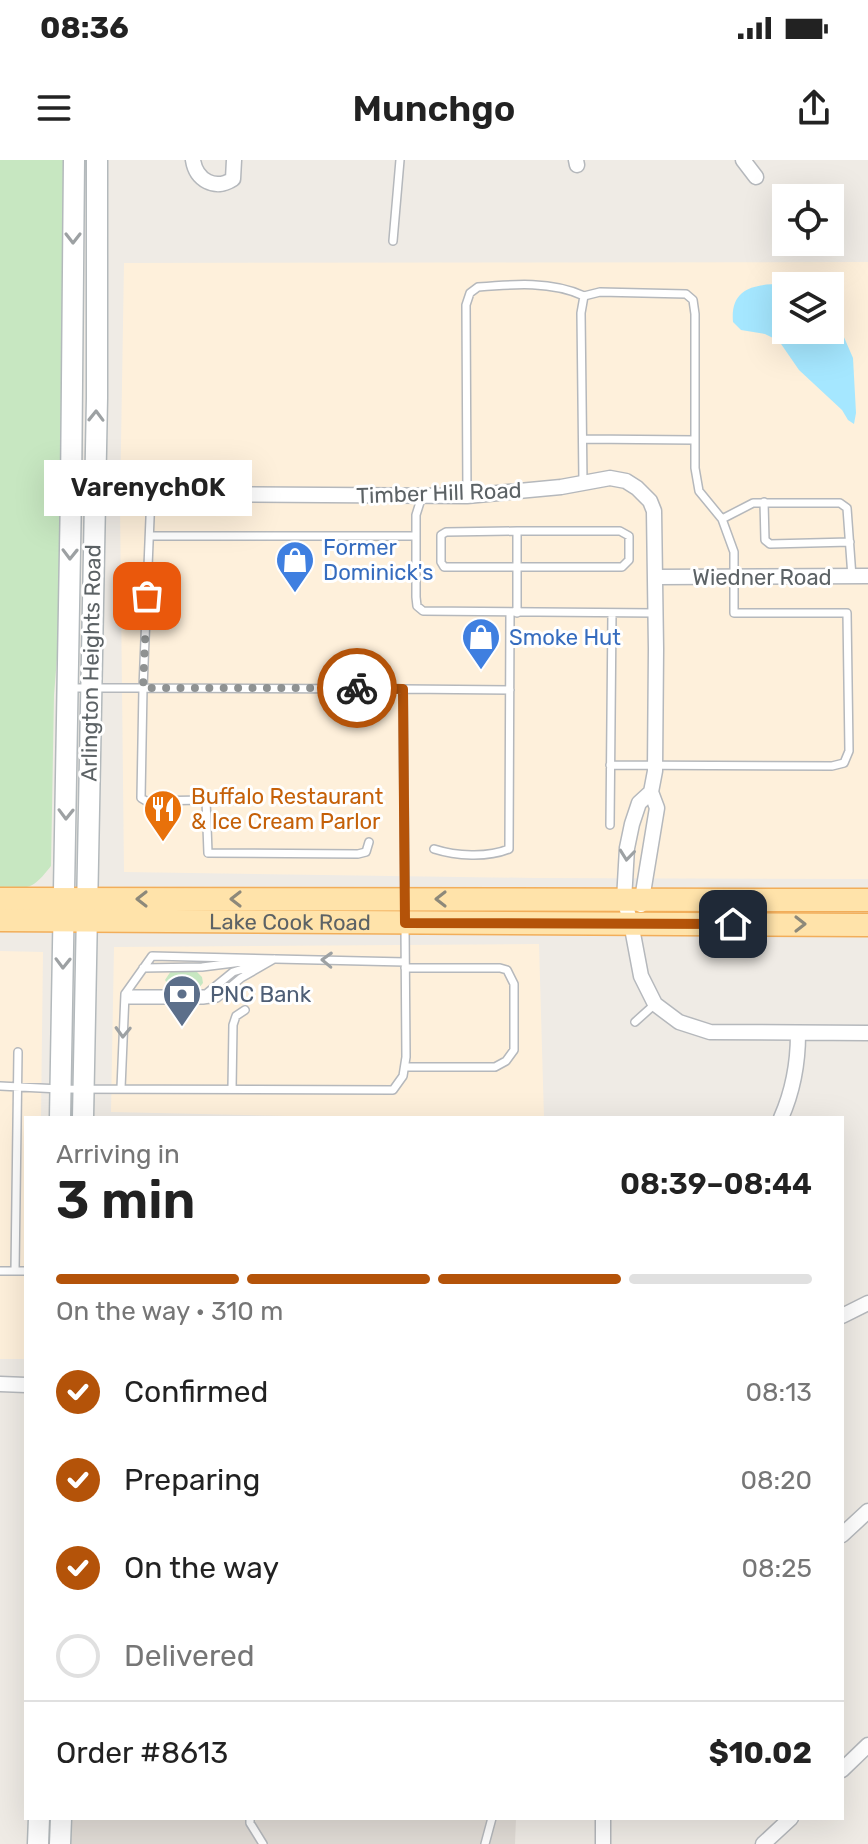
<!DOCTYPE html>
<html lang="en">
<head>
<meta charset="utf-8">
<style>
  :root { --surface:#fff; --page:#f2f2f2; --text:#222; --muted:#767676; --line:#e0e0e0; --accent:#b45309 }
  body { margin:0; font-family:Rubik,sans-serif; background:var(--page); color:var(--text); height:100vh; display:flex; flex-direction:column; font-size:30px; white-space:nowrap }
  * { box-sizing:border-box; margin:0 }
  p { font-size:26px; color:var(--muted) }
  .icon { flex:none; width:44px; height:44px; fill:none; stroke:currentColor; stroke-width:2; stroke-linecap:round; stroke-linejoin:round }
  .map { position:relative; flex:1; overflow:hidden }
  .side { position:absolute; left:24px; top:956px; width:820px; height:704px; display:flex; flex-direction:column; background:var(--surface); border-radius:0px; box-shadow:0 8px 32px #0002 }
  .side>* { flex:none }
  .buttons { position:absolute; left:772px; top:24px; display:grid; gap:16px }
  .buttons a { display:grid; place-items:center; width:72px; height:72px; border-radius:0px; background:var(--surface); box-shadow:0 8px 32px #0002; font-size:40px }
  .pin { position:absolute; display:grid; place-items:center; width:68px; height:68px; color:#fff; margin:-34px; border-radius:16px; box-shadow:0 4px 12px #0006 }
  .courier { position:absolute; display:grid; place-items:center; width:80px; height:80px; margin:-40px; border:6px solid #b45309; border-radius:50%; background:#fff; color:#222; box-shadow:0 2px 10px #0007 }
  .bubble { position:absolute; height:56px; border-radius:0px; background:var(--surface); box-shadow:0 8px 32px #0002; font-size:26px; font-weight:600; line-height:56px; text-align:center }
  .headline em { font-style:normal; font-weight:600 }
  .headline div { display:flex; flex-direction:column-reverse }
  .headline { display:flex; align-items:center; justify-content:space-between; height:136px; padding:0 32px }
  h1 { font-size:52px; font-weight:600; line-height:60px }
  .bar { display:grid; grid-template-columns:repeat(4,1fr); gap:12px 8px; align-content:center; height:96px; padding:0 32px }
  .bar i { height:10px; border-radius:6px; background:var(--line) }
  .bar .current { background:var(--accent) }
  .bar p { grid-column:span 4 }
  .line { display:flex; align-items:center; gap:20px; padding:0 32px; border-top:2px solid var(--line) }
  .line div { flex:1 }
  ol { padding:0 32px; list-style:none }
  li { display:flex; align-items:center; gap:24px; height:88px }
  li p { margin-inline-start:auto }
  li .icon { padding:8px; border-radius:50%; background:var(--accent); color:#fff; stroke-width:4 }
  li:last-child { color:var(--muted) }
  li i { width:44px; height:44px; border:4px solid var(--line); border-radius:50% }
  .status { display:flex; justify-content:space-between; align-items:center; height:56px; padding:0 40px; background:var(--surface); direction:ltr }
  .status svg { height:22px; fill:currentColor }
  header { display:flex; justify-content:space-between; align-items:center; height:104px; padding:0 32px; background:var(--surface); font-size:36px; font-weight:600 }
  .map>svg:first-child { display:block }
  .commercial { fill:#fef0db; fill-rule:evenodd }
  .education { fill:#e1dcd6 }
  .green { fill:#c7e7c1 }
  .water { fill:#a5e7ff }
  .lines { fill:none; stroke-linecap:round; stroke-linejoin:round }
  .lane-casing { stroke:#b5b8bc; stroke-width:10 }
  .street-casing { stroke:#b5b8bc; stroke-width:17 }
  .secondary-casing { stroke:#b3b9bc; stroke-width:23 }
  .primary-casing { stroke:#f2ae5a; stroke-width:25 }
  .lane { stroke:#fff; stroke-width:7 }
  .street { stroke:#fff; stroke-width:14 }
  .secondary { stroke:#fff; stroke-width:20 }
  .primary { stroke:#ffe3aa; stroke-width:22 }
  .oneway { stroke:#9da1a3 }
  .oneway2 { stroke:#8d897a }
  .done { stroke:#8f9292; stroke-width:8; stroke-dasharray:0 14.4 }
  .route { stroke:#b45309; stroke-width:10 }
  .labels { text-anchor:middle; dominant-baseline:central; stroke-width:6; stroke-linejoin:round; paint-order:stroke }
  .street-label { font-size:22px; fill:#5c6265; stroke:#fff }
  .shop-label { font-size:22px; fill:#366cbe; stroke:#fff; text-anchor:start }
  .food-label { font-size:22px; fill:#c56008; stroke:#fff; text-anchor:start }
  .service-label { font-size:22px; fill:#4e5e75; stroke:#fff; text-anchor:start }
</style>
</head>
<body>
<div class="status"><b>08:36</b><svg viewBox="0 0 49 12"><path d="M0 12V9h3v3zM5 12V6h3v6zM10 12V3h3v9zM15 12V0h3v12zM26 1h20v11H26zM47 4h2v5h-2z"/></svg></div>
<header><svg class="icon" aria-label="menu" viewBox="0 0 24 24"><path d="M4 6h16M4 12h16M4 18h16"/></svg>Munchgo<svg class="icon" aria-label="share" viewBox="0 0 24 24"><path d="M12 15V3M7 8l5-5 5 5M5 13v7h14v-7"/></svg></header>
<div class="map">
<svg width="868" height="1684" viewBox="0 0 868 1684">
  <rect width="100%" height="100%" fill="#efebe5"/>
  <path class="commercial" d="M868 102V719L535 718 124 712 120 345 124 103ZM786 126H830V170H786Z
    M539 784 544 958H382L111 952 114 787Z
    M0 791 43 792 41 958H26V1199H0Z"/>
  <path class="education" d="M71 1658H516L515 1684H69Z"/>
  <path class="green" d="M0 0H65L61 448 54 535 51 706C33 729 29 729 0 729Z
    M171 811 197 812 202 817 203 823 197 830H172L165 820Z"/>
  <path class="water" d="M781 124 787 126 786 170H830V126L841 129 840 168 853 198 856 253 854 264 848 260 842 250 799 210 779 181 765 174 741 170 733 162C730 129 753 124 781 124Z"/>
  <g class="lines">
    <defs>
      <path id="lane" d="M393 81 400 0
        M583 279 694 280
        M583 323 581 153 584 136 600 132 686 134 693 140 695 154V308L699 331 722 359 734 392V453H847L849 591 844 603 832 606 610 605
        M151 334 143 528 403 529 405 738
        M422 336 416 355V437L417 446 423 451 656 453
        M467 336 466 145 470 133 478 127C514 124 552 121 584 136
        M764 342 765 380 770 384 850 382
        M722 359 753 343H840L847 348 852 417
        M517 371H620L629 376V400L622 407H444L441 402V375L446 372Z
        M517 371V453
        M150 376H416
        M70 528H143L141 638 146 641 206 640 208 693 358 694 366 692 369 682
        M403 529 510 530
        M610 665 612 453
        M434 689C456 696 487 698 509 689L510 453
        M143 808 202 807 250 801
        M405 808H500L507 810 514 824V890L506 901 495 907H405
        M125 834H206L233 812 259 804
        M125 840H203L217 838 241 818 274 799
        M635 862 655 844
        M0 926 60 929 393 930 403 916 406 897 405 766
        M121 928 125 834 152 796 405 802
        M232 929 233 865 236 856 245 850
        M0 1111H26
        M15 1111 18 892
        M250 1658V1663L263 1684
        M485 1684 492 1658"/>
      <path id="street" d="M193 0C196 20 215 31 233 19L234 0
        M576 0 577 5
        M743 0 756 17
        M71 333 467 336 561 327 610 318 626 321 637 328 650 341 654 351 656 489 655 611 651 632 657 648 641 745
        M656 417 868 416
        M651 632 639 643 632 664 627 688 624 740 631 763 641 816 655 844 679 862 710 872 868 873
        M781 958C793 931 798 903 798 874
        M842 1156 868 1143
        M0 1224 26 1225
        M842 1375 868 1351
        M842 1610 868 1585
        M603 1684V1658
        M763 1684 791 1658"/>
      <path id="secondary" d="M60 958 71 333 74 0
        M83 958 97 238V0
        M38 1684 39 1658
        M60 1684 61 1658"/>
      <g id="primary">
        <path d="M0 739 868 740"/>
        <path id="s1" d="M0 760 868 765"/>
      </g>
    </defs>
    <use href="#lane" class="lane-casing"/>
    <use href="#street" class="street-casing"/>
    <use href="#secondary" class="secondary-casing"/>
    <use href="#primary" class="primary-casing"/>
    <use href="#lane" class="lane"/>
    <use href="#street" class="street"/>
    <use href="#secondary" class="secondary"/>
    <use href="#primary" class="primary"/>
  </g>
  <defs><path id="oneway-chevron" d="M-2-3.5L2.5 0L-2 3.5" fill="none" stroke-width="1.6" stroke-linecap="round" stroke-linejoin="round" transform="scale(2)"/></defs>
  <g class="oneway">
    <use href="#oneway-chevron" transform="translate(73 78) rotate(90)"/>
    <use href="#oneway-chevron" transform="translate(96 256) rotate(-89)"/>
    <use href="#oneway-chevron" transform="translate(70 394) rotate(91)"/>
    <use href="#oneway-chevron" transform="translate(66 654) rotate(91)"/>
    <use href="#oneway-chevron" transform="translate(627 695) rotate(96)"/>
    <use href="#oneway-chevron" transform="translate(327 800) rotate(-178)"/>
    <use href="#oneway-chevron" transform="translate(63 803) rotate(91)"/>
    <use href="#oneway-chevron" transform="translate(123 872) rotate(92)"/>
  </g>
  <g class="oneway2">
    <use href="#oneway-chevron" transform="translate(142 739) rotate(180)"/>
    <use href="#oneway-chevron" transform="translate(236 739) rotate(180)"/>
    <use href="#oneway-chevron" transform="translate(441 739) rotate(-180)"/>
    <use href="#oneway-chevron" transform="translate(800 764)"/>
  </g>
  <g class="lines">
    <path class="done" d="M147 436 143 528H357"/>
    <path class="route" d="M357 528 403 529 405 763 733 764"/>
  </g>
  <defs>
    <symbol id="shop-pin" viewBox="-11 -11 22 30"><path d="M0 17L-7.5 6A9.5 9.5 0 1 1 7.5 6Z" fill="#3f7fe0" stroke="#fff"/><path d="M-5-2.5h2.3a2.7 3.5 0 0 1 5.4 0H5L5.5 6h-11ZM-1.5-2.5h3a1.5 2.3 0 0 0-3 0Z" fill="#fff"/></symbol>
    <symbol id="restaurant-pin" viewBox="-11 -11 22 30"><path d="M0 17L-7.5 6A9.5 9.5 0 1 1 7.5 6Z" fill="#e8710a" stroke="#fff"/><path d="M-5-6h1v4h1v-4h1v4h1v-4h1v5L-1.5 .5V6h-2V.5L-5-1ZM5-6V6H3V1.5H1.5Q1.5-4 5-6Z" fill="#fff"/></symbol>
    <symbol id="bank-pin" viewBox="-11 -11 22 30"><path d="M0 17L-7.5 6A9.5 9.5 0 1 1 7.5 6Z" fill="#5c6f8a" stroke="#fff"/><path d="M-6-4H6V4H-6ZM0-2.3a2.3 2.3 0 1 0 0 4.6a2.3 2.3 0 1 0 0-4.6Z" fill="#fff"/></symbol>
  </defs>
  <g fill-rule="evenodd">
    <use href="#shop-pin" x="273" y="378" width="44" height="60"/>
    <use href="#shop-pin" x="459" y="455" width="44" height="60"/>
    <use href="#restaurant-pin" x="141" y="627" width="44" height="60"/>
    <use href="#bank-pin" x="160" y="812" width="44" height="60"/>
  </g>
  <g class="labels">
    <g class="street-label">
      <text transform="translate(439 333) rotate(-2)">Timber Hill Road</text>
      <text x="762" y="417">Wiedner Road</text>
      <text transform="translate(91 503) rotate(-89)">Arlington Heights Road</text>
      <text stroke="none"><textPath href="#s1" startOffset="290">Lake Cook Road</textPath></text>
    </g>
    <g class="shop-label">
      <text x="323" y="387">Former<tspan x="323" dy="25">Dominick's</tspan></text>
      <text x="509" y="477">Smoke Hut</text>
    </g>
    <g class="food-label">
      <text x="191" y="636">Buffalo Restaurant<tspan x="191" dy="25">&amp; Ice Cream Parlor</tspan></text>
    </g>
    <g class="service-label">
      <text x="210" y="834">PNC Bank</text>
    </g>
  </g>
</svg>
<div class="buttons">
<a><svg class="icon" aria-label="locate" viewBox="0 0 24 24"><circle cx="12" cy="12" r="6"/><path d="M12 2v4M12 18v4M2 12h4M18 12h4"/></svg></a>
<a><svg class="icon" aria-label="layers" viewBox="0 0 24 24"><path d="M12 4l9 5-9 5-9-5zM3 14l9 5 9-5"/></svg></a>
</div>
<div class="pin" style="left:147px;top:436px;background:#ea580c"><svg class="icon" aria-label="bag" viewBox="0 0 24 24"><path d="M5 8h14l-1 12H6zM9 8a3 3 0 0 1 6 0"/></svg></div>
<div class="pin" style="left:733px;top:764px;background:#1f2937"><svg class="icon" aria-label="home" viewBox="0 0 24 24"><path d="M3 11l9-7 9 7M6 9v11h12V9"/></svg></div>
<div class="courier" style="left:357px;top:528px"><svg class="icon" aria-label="bike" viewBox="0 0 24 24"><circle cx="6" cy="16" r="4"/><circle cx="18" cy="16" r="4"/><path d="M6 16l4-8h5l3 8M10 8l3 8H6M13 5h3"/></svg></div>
<div class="bubble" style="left:44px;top:300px;width:208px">VarenychOK</div>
<section class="side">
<div class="headline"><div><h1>3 min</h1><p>Arriving in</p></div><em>08:39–08:44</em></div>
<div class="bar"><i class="current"></i><i class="current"></i><i class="current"></i><i></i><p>On the way · 310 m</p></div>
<ol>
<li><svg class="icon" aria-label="check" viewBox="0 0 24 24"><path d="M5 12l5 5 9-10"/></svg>Confirmed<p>08:13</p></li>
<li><svg class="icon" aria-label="check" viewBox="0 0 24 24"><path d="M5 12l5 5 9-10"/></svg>Preparing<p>08:20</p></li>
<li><svg class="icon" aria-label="check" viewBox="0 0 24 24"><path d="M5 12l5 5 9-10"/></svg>On the way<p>08:25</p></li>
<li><i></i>Delivered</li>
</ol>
<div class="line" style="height:104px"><div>Order #8613</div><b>$10.02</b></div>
</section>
</div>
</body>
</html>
